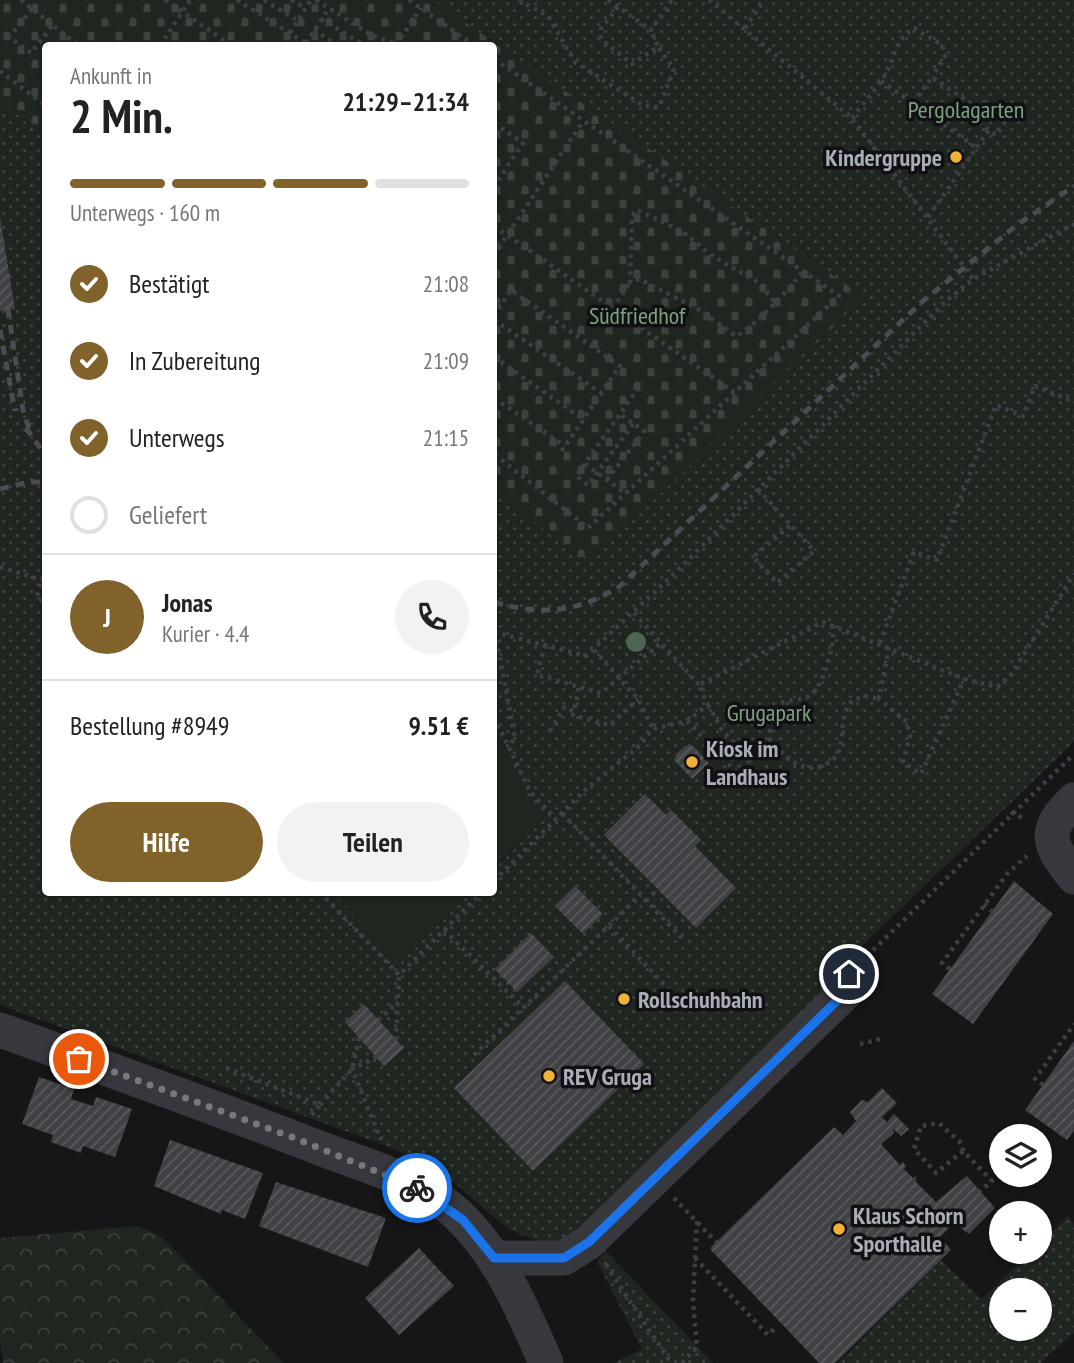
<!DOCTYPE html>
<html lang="de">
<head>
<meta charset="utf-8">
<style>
  :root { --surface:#fff; --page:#f2f2f2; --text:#222; --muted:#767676; --line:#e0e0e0; --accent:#80622a }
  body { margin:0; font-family:"PT Sans Narrow",sans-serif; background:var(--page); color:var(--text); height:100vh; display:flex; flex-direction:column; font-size:26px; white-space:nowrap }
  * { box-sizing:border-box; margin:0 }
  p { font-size:23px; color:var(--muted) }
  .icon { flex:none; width:38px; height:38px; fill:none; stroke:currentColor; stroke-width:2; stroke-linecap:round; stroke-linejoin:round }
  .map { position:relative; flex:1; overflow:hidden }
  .drawer { position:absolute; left:42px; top:42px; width:455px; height:854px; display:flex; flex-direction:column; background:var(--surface); border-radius:7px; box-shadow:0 2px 5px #0004 }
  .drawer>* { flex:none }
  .controls { position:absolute; left:989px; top:1124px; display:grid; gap:14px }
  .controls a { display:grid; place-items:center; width:63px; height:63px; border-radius:50%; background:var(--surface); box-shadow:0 2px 5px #0004; font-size:35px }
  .pin { position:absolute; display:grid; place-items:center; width:60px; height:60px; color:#fff; margin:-30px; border:4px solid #fff; border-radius:50%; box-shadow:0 2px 7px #0007 }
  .courier { position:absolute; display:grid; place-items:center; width:70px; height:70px; margin:-35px; border:5px solid #1a73e8; border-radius:50%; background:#fff; color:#222; box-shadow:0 2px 9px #0007 }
  .overview em { font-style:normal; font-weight:700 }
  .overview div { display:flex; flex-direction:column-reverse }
  .overview { display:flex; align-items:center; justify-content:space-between; height:119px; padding:0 28px }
  h1 { font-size:46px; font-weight:700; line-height:52px }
  .bar { display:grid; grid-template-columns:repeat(4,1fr); gap:10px 7px; align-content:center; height:84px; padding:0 28px }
  .bar i { height:9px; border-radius:5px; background:var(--line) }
  .bar .current { background:var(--accent) }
  .bar p { grid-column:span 4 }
  .line { display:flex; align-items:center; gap:18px; padding:0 28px; border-top:2px solid var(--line) }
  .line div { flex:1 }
  .round { display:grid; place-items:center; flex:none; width:74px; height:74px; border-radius:37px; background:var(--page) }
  ol { padding:0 28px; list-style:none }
  li { display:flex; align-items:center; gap:21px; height:77px }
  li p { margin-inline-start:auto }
  li .icon { padding:7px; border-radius:50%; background:var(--accent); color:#fff; stroke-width:4 }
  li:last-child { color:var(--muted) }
  li i { width:38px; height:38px; border:4px solid var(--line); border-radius:50% }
  .primary-button { display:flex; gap:14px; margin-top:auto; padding:14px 28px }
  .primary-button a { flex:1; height:80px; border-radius:42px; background:var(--accent); color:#fff; font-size:28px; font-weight:700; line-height:80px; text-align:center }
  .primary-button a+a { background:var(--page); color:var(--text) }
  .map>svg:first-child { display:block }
  .grass { fill:#1e261f }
  .forest { fill:url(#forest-crowns) }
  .cemetery { fill:url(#cemetery-stones) }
  .park { fill:url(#park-dots); fill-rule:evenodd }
  .building { fill:url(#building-hatch) }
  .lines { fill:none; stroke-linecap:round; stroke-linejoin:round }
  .path { stroke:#3d3f44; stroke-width:4.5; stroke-dasharray:3.5 5; stroke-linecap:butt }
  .minor { stroke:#37383d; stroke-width:35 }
  .rail { stroke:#4a4c52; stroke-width:5; stroke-dasharray:9 7; stroke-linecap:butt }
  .tree { fill:#506452 }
  .done { stroke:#757880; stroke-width:7; stroke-dasharray:0 12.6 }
  .route { stroke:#1a73e8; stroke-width:9 }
  .poi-dot { fill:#f2b134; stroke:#111113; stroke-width:2.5 }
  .labels { text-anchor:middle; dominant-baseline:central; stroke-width:7; stroke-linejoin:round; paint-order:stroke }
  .park-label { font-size:24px; fill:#7fa381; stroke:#111113 }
  .poi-label { font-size:24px; font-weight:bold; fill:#a8adb8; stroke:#111113; text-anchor:start }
</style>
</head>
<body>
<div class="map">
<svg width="1074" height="1363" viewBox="0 0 1074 1363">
  <defs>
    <pattern id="forest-crowns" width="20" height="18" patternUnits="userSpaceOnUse" patternTransform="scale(1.75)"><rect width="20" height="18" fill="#1e261f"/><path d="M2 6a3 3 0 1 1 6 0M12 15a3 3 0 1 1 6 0" fill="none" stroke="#3c433d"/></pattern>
    <pattern id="cemetery-stones" width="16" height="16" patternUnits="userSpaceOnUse" patternTransform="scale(1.75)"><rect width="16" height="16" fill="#1e261f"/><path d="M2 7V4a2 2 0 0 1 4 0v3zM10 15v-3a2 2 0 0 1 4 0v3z" fill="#3c433d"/></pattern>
    <pattern id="park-dots" width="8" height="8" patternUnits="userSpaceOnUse" patternTransform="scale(1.75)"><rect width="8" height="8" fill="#1e261f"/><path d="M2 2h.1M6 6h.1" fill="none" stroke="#3c433d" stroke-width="1.8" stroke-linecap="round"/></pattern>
    <pattern id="building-hatch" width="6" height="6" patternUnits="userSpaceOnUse" patternTransform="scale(1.75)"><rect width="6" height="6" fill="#404145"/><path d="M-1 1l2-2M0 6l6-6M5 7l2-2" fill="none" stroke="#595a5e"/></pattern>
  </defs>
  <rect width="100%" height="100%" fill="#161618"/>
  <path class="grass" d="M494 723 530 802 543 813 539 823 494 868Z
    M333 893H470L400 962Z"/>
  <path class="forest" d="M138 1226 162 1237 284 1363H3L0 1341V1238Z"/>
  <path class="cemetery" d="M0 0H433L862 295 841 320 599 553 578 558 494 488V46H46L45 137 0 101Z"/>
  <path class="park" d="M433 0H1074V742L837 970 843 980 575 1236C520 1259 485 1204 445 1176 429 1165 409 1157 392 1148L0 1005V101L45 137 46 892 333 893 400 962 470 893 494 892V869L539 823 543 813 530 802 494 723V488L578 558 599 553 841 320 861 295Z
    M1068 1216 1074 1224V1333L1040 1363H838L941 1260 982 1299 1031 1251H1040V1243ZM1001 1290H1040V1328H1001Z
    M605 1250 713 1363H613L642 1349 597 1262Z"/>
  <path class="building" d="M0 218 15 309 0 311Z
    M685 746H693L709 763 692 779 675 761 676 754Z
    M645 794 666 815 671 810 701 840 695 846 736 888 696 928 604 835Z
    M1014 881 1053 914 973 1024 932 994Z
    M575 886 603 914 583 934 555 906Z
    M531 933 554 957 517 992 495 969Z
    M565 981 644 1064 533 1171 454 1088Z
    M364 1004 404 1048 384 1066 345 1022Z
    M1074 1041V1130L1067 1140 1025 1110Z
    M39 1077 74 1089 71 1099 93 1106 96 1097 132 1109 115 1157 83 1146 81 1153 51 1142 53 1135 22 1124Z
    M882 1088 897 1103 882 1117 887 1122 894 1114 909 1129 901 1136 893 1129 894 1133 881 1144 900 1165 903 1162 906 1166 904 1169 913 1178 916 1176V1182L936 1202 967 1176 995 1208 969 1234 954 1223 940 1237 951 1250 835 1363H819L711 1250V1247L834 1127 843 1135 856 1121 850 1112 862 1100 868 1102Z
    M170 1140 263 1173 245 1219 222 1210 221 1214 154 1186Z
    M276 1182 386 1218 368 1267 259 1226Z
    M419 1248 454 1286 399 1335 365 1298Z"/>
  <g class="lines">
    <path class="path" d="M21 0 79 46
      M165 0 232 46
      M237 0 310 46
      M264 0 298 21
      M291 0 305 8
      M316 0 371 35 397 44
      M409 0 475 46
      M519 0 548 16 575 62 644 106 659 107 674 69 658 47
      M608 0 651 30 672 0
      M709 0 852 118 973 279
      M618 7 601 29V39L632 64 658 47 651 30
      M32 9 9 37 31 53 53 25
      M321 19 364 45
      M745 28 764 0
      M314 30 339 46
      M290 33 311 0
      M306 43 329 8
      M396 45 421 8
      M160 46 190 0
      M295 46 300 39
      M494 59 839 296 588 528 494 454
      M0 71 46 106
      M881 81 977 148
      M984 101 1008 118 996 135 972 118Z
      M913 103 932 77 978 109
      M852 118C862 105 874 92 883 78 895 61 894 39 914 28L942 45 945 56 932 77
      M494 123 523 143 497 182 494 180
      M854 165 877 150
      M928 217 989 130
      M494 226 734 392
      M494 255 583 121
      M46 260V279
      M774 301 759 283 711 255 683 232 637 210 632 216 630 282 639 279 698 309 736 336C756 326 789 289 803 271
      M613 309 630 282
      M494 316 511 290 620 366 559 455
      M494 320 601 393
      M494 357 584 420
      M494 398 565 446
      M633 424 588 485 576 476 642 383
      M585 464 625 493
      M607 480 644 431 621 415
      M758 489 814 551 777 583 753 557 791 525
      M0 567 42 580
      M46 568 37 596 46 605
      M634 613 699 685
      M494 632 586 656 677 571 946 301 973 279 1074 224
      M495 632 515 738 509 747
      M880 643 914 552 937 560 996 405 1023 416 1035 386 1074 402
      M545 645 537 675 601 693 661 643
      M889 647 879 699 907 722 910 736 903 762 921 774 964 679
      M594 650 638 699 653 729
      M579 688 573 715 610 725 638 699
      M708 705 722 730 751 760 770 742C786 755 800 774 822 766 855 753 832 722 853 700L865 696 879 699
      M494 717 531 793 556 819
      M687 721 736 772 750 760
      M550 731 564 708 573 711
      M770 741V728L778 718V705C787 698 800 702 809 696 824 687 837 640 832 625
      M1011 812 1026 820
      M562 813 682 938
      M494 881 586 789 636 749 653 729 687 721 708 705 699 685 823 622 964 679 997 687 1011 675 1074 574
      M320 892 399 975 482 892
      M228 894V892
      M646 901 658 889
      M984 904 992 911
      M609 926 676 997
      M444 930 523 1007
      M867 956 1074 754
      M950 969 942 963 1007 874 1027 856
      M378 1020 398 1002
      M396 1040 399 975
      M860 1044 884 1038
      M474 1055 641 895
      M377 1057 352 1069 381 1140
      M226 1068 320 1105 311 1115
      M1043 1085 1035 1079 1074 1024
      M320 1105 352 1069 359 1038
      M963 1151 962 1144 939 1123 921 1126 914 1149 936 1173 963 1151 992 1181 979 1192
      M674 1198 717 1243
      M695 1258 768 1335 776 1327
      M606 1265 671 1363
      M682 1363 697 1347 693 1301 697 1220"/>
    <path class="minor" d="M1074 800C1042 831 1048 844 1074 877
      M0 1030C105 1068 210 1105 314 1146 363 1165 427 1181 464 1221 503 1261 524 1313 546 1363
      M494 1258H564L589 1242 849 989V974"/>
    <path class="rail" d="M8 309 23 410 31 435
      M0 330 15 411
      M26 428 46 456
      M0 489 29 482H46
      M494 602C540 616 580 612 620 586L923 301 1017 225 1074 186"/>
  </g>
  <circle class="tree" cx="636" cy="642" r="10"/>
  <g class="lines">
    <path class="done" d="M79 1059 292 1137 417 1188"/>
    <path class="route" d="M417 1188 463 1220 494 1258H564L589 1242 849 989V974"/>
  </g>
  <g class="poi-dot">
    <circle cx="956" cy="157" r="7"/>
    <circle cx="692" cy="762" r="7"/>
    <circle cx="624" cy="999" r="7"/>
    <circle cx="549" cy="1076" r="7"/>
    <circle cx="839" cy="1229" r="7"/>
  </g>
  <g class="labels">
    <g class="park-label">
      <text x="966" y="109">Pergolagarten</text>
      <text x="637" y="315">Südfriedhof</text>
      <text x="769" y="712">Grugapark</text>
    </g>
    <g class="poi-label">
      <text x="942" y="157" text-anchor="end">Kindergruppe</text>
      <text x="706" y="748">Kiosk im<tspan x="706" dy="28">Landhaus</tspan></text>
      <text x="638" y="999">Rollschuhbahn</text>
      <text x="563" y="1076">REV Gruga</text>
      <text x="853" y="1215">Klaus Schorn<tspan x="853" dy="28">Sporthalle</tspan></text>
    </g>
  </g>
</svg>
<div class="controls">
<a><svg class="icon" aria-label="layers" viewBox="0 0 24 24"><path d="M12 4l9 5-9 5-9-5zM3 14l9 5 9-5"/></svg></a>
<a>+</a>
<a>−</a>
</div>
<div class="pin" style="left:79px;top:1059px;background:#ea580c"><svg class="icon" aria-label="bag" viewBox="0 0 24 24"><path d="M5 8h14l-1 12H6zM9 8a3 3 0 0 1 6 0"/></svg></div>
<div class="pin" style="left:849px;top:974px;background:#1f2937"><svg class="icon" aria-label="home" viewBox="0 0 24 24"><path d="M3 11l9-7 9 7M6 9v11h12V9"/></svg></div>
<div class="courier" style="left:417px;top:1188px"><svg class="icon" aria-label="bike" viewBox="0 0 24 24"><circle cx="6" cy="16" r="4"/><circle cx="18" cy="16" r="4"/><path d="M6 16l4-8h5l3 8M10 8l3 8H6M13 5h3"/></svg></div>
<section class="drawer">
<div class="overview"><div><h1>2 Min.</h1><p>Ankunft in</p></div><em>21:29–21:34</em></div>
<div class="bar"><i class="current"></i><i class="current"></i><i class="current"></i><i></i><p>Unterwegs · 160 m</p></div>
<ol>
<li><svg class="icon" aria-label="check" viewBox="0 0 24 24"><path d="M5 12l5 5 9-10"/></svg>Bestätigt<p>21:08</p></li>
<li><svg class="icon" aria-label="check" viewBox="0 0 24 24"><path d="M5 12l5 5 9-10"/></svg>In Zubereitung<p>21:09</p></li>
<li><svg class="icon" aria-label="check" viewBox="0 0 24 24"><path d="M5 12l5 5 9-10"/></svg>Unterwegs<p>21:15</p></li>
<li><i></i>Geliefert</li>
</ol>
<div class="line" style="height:126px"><b class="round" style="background:var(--accent);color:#fff">J</b><div><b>Jonas</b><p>Kurier · 4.4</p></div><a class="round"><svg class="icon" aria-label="phone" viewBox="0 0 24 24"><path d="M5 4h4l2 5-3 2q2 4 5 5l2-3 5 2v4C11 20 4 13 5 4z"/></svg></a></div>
<div class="line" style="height:91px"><div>Bestellung #8949</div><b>9.51 €</b></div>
<div class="primary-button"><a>Hilfe</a><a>Teilen</a></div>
</section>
</div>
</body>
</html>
